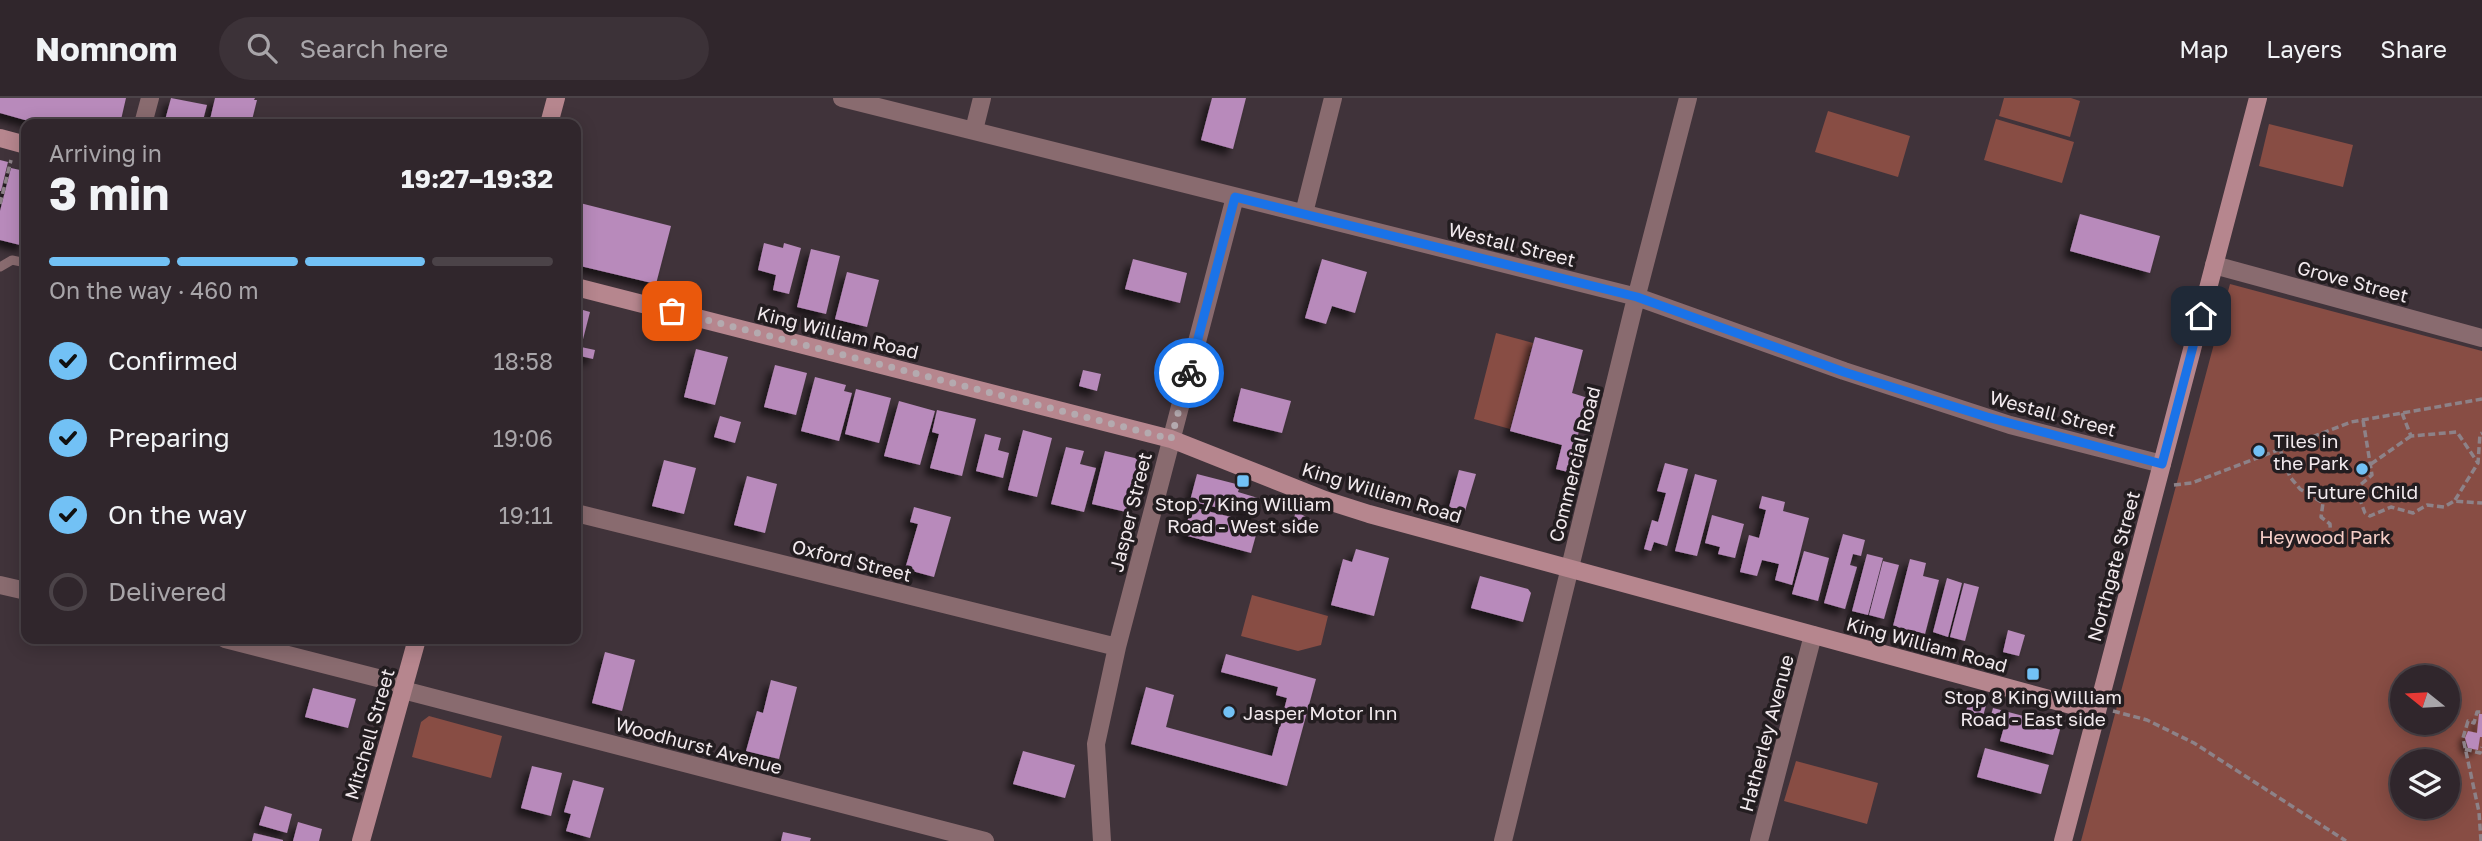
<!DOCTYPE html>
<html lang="en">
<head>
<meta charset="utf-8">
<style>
  :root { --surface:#30262c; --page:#3c3238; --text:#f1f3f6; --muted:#a8a5a9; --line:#4b4348; --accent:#72c1f5 }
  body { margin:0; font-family:"Golos Text",sans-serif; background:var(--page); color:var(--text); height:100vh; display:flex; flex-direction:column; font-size:26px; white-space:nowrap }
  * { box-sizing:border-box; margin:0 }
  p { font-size:23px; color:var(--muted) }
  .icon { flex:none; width:38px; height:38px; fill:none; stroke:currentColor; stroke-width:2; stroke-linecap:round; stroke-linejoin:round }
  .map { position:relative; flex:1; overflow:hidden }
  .details { position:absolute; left:21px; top:21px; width:560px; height:525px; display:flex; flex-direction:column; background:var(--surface); border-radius:14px; box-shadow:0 4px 18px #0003,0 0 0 2px var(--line) }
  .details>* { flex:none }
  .needle { width:46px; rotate:288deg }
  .fabs { position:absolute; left:2390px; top:567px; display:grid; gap:14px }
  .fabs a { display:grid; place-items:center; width:70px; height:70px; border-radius:50%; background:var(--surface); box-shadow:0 4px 18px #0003,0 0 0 2px var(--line); font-size:35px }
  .pin { position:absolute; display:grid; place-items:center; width:60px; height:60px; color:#fff; margin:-30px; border-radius:14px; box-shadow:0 4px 10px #0006 }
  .courier { position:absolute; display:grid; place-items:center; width:70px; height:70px; margin:-35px; border:5px solid #1a73e8; border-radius:50%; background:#fff; color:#222; box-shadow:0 2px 9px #0007 }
  .summary em { font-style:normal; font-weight:700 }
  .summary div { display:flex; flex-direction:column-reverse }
  .summary { display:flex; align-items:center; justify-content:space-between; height:119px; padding:0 28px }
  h1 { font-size:46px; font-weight:700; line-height:52px }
  .bar { display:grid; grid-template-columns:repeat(4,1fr); gap:10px 7px; align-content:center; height:84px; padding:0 28px }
  .bar i { height:9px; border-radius:5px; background:var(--line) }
  .bar .active { background:var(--accent) }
  .bar p { grid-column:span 4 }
  ol { padding:0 28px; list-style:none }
  li { display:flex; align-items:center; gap:21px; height:77px }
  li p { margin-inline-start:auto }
  li .icon { padding:7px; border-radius:50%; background:var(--accent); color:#111; stroke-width:4 }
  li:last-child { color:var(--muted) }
  li i { width:38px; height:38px; border:4px solid var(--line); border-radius:50% }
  header { display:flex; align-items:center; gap:42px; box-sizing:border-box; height:98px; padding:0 35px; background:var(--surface); border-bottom:2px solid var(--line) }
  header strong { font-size:33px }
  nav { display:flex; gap:38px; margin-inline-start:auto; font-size:24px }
  .search { width:490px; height:63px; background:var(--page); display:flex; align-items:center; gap:18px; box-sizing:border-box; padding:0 24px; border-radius:38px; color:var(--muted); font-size:26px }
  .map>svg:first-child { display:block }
  .green { fill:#884d44; fill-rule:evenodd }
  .building { fill:#b88abb; filter:url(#shadow) }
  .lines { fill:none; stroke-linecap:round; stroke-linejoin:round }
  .path { stroke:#8d8288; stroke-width:3.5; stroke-dasharray:7 3.5; stroke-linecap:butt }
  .lane { stroke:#896b6f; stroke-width:9 }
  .street { stroke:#896b6f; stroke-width:18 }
  .secondary { stroke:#b6868e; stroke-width:18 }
  .done { stroke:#b4aaaf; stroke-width:7; stroke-dasharray:0 12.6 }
  .route { stroke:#1a73e8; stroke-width:9 }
  .poi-dot { fill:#72c1f5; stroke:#231d20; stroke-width:2.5 }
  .labels { text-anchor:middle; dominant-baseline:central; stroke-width:7; stroke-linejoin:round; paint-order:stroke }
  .street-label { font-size:19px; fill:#f2eaee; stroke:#231d20 }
  .poi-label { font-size:19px; fill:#f2eaee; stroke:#231d20 }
  .park-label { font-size:19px; fill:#f7cfc8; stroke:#231d20 }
</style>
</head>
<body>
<header>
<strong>Nomnom</strong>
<div class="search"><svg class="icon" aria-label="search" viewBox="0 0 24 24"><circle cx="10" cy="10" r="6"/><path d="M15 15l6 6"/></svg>Search here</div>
<nav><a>Map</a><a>Layers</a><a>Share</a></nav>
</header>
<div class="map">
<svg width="2482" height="743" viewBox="0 0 2482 743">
  <defs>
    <filter id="shadow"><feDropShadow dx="-6" dy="6" stdDeviation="3.5" flood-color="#0009"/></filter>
  </defs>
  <rect width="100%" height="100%" fill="#40333a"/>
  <path class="green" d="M2004 0H2071L2080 3 2070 39 1999 18Z
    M1828 13 1910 38 1898 79 1815 54Z
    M1996 21 2074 44 2062 85 1984 62Z
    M2269 26 2353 47 2343 89 2259 68Z
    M2230 186 2482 253V743H2081ZM2403 579H2448V625H2403ZM2403 663H2448V709H2403Z
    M1496 235 1533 245 1510 331 1474 321Z
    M1252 497 1328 518 1321 547 1298 553 1241 538Z
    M429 618 502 638 491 680 412 659 421 624Z
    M1796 663 1878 685 1867 726 1784 703Z"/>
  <path class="building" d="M0 0H126L120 26H39L0 15Z
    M171 0 207 7 202 26H164Z
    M215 0H255L254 2H257L251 26H209Z
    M1212 0H1246L1233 51 1201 42Z
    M0 62 8 64 1 93H0Z
    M21 69 26 70V141L24 148 0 142V113L11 70 20 72Z
    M576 104 671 128 656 186 576 167Z
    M2080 116 2160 138 2150 175 2070 153Z
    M764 145 783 150 784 145 801 150 789 196 773 192 776 177 758 172Z
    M811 151 840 158 826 216 797 209Z
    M1133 161 1187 175 1180 205 1125 191Z
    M1322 161 1367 174 1355 215 1332 208 1326 226 1305 220Z
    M847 174 879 182 867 229 835 221Z
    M576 210 590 214 581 249 595 252 593 261 576 257Z
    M1535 239 1583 252 1572 295 1588 300 1575 348 1586 351 1580 377 1556 371 1562 347 1510 333Z
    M696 251 728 259 715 307 684 299Z
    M775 267 807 275 796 317 764 309Z
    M1083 272 1101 276 1097 293 1079 288Z
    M815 279 846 287 844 293 852 295 839 343 801 333Z
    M1241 290 1291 303 1282 335 1233 323Z
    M856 291 891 300 879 345 845 336Z
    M899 303 935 313 920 367 884 358Z
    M937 312 976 321 962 378 930 370 939 336 932 334Z
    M720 318 741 324 735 345 714 339Z
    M1023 332 1052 340 1037 399 1008 392Z
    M985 336 1001 340 998 352 1009 355 1003 380 976 373Z
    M1066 349 1084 353 1080 366 1096 370 1084 414 1051 406Z
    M1105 353 1139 361 1126 414 1092 406Z
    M664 362 696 370 684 416 652 408Z
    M1665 365 1688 371 1667 448 1654 444 1651 453 1644 451 1652 422 1658 424 1666 395 1657 393Z
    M1459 372 1476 376 1465 413 1449 409Z
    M1197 376 1240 387 1238 394 1258 400 1255 416 1232 410 1231 413 1190 403Z
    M1695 376 1717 382 1697 458 1675 453Z
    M747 378 777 386 765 435 734 427Z
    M1762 398 1785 404 1783 413 1809 420 1792 487 1775 482 1779 466 1762 462 1757 478 1740 474 1749 437 1759 440 1766 412 1759 410Z
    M914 409 951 419 934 479 905 471 918 426 910 424Z
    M1191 409 1259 426 1251 455 1184 437Z
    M1296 413 1311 422 1308 436 1291 431Z
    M1712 417 1744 426 1735 460 1718 456 1720 449 1705 445Z
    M1843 436 1865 442 1861 458 1853 456 1850 467 1857 469 1845 511 1824 505Z
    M1356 451 1389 460 1374 518 1331 507 1343 461 1352 464Z
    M1804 453 1829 460 1818 503 1792 496Z
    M1867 456 1883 460 1868 517 1852 513Z
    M1910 461 1926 465 1923 478 1939 482 1925 536 1893 528Z
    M1883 463 1899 467 1884 521 1869 517Z
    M1480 478 1528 491 1531 495 1523 524 1471 510Z
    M1947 480 1962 485 1948 539 1933 534Z
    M1964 485 1979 489 1965 543 1950 539Z
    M2008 532 2025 537 2019 558 2003 554Z
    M605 554 635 562 622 613 592 605Z
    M1226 556 1316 581 1287 688 1131 646 1146 589 1174 597 1166 629 1272 658 1287 600 1276 597 1278 589 1221 574Z
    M771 582 797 589 779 661 746 653 757 613 763 615Z
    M313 590 356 601 348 630 305 619Z
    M1970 599 1987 604 1981 625 1964 621Z
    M1993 610 2061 628 2053 657 2000 643 2004 629 1989 625Z
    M2479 616H2482V639H2480L2478 652 2468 650 2465 640 2468 633 2477 635Z
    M1985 650 2049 667 2041 696 1977 679Z
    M1023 653 1075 667 1065 700 1013 686Z
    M532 668 562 675 551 718 521 710Z
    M573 682 604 690 590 740 566 733 571 716 564 714Z
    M265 708 292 716 287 735 259 727Z
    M298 724 322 731 319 743H293Z
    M783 734 811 740 810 743H781Z
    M254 735 283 742V743H252Z"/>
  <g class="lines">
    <path class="path" d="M0 106 11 62
      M2402 315 2411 338 2457 334 2478 365
      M2363 322 2372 377 2359 388V399L2365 415 2370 418 2391 409 2413 415 2427 407 2444 409 2454 403 2482 405
      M2280 351 2290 379 2300 391 2323 405 2321 419 2330 426 2331 442 2337 446
      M2371 366 2411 338
      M2174 387 2192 385 2351 324 2482 301
      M2455 402 2478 365 2480 336 2482 335
      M2113 613 2147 622 2194 645 2346 743
      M2465 651 2480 655 2482 649
      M2481 743 2479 714 2463 640 2468 623 2474 625 2477 614H2482"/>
    <path class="lane" d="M0 169 12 162 26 165"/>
    <path class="street" d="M842 0 1637 199 1844 273 2010 327 2162 366
      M143 26 150 0
      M974 32 982 0
      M1304 115 1333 0
      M2214 167 2482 240
      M576 415 1117 549
      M0 487 26 493
      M225 541 405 587
      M403 592 985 743
      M1102 743 1096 646 1117 549 1235 99
      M1503 743 1633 212 1688 0
      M1759 743 1813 537"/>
    <path class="secondary" d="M549 26 556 0
      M0 40 26 47
      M576 189 1171 341 1325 402 1369 416 2097 614
      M361 743 417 541
      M2063 743 2258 0"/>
  </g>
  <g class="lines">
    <path class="done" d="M672 213 1171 341 1189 275"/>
    <path class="route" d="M1189 275 1235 99 1637 199 1844 274 1987 319 2162 366 2201 218"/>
  </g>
  <g class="poi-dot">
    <circle cx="2259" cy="353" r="7"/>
    <circle cx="2362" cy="371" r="7"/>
    <rect x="1236" y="376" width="14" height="14" rx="3.5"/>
    <rect x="2026" y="569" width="14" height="14" rx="3.5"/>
    <circle cx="1229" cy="614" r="7"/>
  </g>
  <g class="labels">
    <g class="street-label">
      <text transform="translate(1512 146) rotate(14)">Westall Street</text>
      <text transform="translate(2353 183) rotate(15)">Grove Street</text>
      <text transform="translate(838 234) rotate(14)">King William Road</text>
      <text transform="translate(2053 315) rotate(15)">Westall Street</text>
      <text transform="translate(1574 366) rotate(-76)">Commercial Road</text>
      <text transform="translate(1382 394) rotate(17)">King William Road</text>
      <text transform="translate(1130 414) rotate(-76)">Jasper Street</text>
      <text transform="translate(852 462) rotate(14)">Oxford Street</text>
      <text transform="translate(2113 468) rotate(-75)">Northgate Street</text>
      <text transform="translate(1927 546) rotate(15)">King William Road</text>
      <text transform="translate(1766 635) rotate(-75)">Hatherley Avenue</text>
      <text transform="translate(369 636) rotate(-74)">Mitchell Street</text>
      <text transform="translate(699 647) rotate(15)">Woodhurst Avenue</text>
    </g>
    <g class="poi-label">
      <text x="2273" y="342" text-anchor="start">Tiles in<tspan x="2273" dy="22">the Park</tspan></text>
      <text x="2362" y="393">Future Child</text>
      <text x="1243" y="405">Stop 7 King William<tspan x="1243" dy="22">Road - West side</tspan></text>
      <text x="2033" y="598">Stop 8 King William<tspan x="2033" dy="22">Road - East side</tspan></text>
      <text x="1243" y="614" text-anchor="start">Jasper Motor Inn</text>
    </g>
    <g class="park-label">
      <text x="2325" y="438">Heywood Park</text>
    </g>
  </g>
</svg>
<div class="fabs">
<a><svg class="needle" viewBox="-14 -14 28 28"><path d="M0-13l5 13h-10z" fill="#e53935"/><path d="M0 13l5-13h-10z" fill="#a8a5a9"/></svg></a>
<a><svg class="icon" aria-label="layers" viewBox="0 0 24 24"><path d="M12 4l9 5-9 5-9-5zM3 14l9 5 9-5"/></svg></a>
</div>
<div class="pin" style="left:672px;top:213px;background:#ea580c"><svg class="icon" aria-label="bag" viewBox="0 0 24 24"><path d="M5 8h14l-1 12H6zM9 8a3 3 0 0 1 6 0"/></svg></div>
<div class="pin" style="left:2201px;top:218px;background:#1f2937"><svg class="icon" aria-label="home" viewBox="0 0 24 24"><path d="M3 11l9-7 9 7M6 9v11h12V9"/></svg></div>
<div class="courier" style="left:1189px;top:275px"><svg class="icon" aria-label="bike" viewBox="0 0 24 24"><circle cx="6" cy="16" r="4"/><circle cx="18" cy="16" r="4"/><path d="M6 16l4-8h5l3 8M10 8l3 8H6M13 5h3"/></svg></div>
<section class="details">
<div class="summary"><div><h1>3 min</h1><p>Arriving in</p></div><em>19:27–19:32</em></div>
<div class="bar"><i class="active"></i><i class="active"></i><i class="active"></i><i></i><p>On the way · 460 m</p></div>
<ol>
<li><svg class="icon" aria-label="check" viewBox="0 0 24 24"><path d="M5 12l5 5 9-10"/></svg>Confirmed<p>18:58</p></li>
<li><svg class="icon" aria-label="check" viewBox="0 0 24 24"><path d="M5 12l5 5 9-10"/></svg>Preparing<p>19:06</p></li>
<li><svg class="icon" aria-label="check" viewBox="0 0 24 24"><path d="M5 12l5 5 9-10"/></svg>On the way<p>19:11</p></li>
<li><i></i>Delivered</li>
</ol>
</section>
</div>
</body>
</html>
